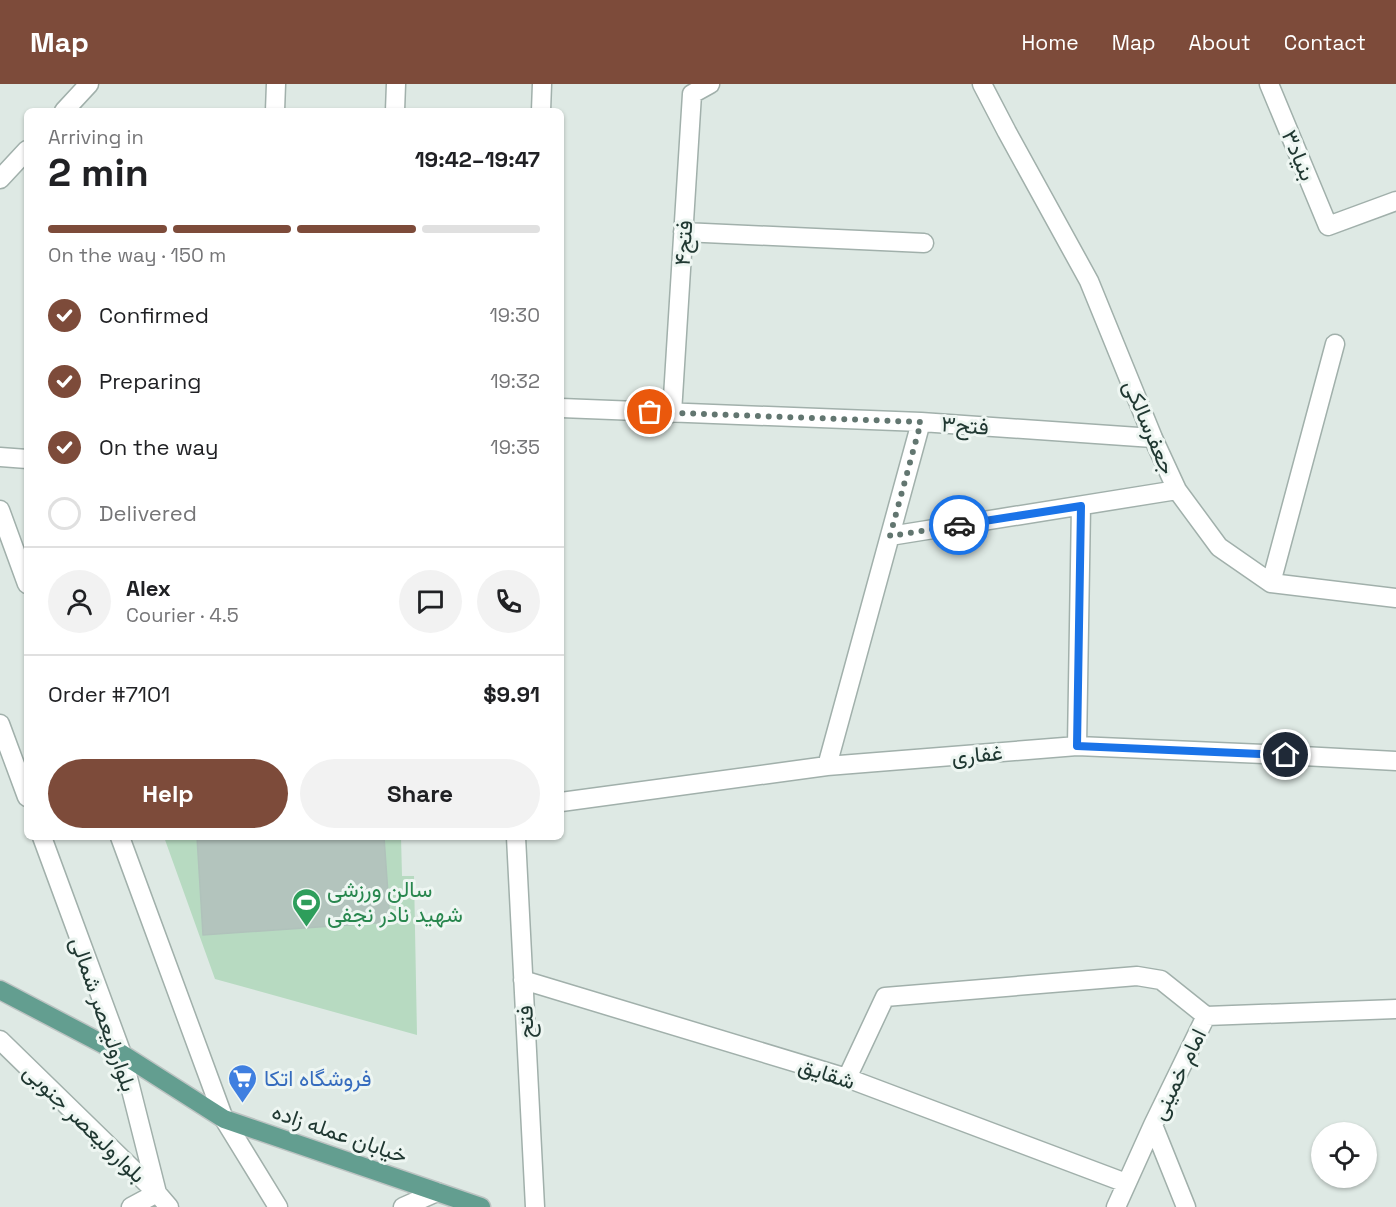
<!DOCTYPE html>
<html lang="en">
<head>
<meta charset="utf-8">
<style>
  :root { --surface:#fff; --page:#f2f2f2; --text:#202124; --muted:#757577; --line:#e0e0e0; --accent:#7d4b3a }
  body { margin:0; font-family:"Space Grotesk",Vazirmatn,sans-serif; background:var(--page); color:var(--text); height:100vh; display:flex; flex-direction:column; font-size:22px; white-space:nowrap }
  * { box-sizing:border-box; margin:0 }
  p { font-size:20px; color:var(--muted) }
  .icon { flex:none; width:33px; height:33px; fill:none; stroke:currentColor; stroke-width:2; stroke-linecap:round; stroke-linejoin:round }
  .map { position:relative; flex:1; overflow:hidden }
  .side { position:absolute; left:24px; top:24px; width:540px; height:732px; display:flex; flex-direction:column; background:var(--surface); border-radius:9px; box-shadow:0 2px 4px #0004 }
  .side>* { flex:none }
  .controls { position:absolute; left:1311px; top:1038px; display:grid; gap:12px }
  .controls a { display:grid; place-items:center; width:66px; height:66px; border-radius:50%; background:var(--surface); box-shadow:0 2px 4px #0004; font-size:30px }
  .pin { position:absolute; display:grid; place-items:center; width:51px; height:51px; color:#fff; margin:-26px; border:3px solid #fff; border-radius:50%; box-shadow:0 2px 6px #0007 }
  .courier { position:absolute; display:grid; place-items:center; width:60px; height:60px; margin:-30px; border:4px solid #1a73e8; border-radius:50%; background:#fff; color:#222; box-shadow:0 2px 8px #0007 }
  .headline em { font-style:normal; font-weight:600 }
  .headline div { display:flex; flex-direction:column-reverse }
  .headline { display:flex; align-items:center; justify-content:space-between; height:102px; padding:0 24px }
  h1 { font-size:39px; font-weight:600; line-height:45px }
  .bar { display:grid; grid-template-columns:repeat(4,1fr); gap:9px 6px; align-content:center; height:72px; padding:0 24px }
  .bar i { height:8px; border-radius:4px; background:var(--line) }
  .bar .selected { background:var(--accent) }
  .bar p { grid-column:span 4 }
  .line { display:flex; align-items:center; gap:15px; padding:0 24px; border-top:2px solid var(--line) }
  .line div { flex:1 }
  .round { display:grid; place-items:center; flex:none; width:63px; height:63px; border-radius:32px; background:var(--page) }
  ol { padding:0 24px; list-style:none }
  li { display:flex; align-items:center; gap:18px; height:66px }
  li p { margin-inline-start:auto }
  li .icon { padding:6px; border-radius:50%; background:var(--accent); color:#fff; stroke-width:4 }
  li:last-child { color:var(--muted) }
  li i { width:33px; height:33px; border:3px solid var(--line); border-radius:50% }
  .primary-button { display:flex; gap:12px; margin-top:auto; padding:12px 24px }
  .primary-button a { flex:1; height:69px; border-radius:36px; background:var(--accent); color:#fff; font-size:24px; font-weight:600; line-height:69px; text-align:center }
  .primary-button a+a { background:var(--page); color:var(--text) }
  header { display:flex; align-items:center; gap:36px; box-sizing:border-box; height:84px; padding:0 30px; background:var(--accent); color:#fff }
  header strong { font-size:28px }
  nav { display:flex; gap:33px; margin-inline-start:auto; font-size:21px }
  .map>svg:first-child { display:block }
  .green { fill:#b7dac1 }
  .building { fill:#b3c4bd; stroke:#b0c2bb; stroke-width:1.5 }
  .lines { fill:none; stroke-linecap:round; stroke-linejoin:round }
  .minor-casing { stroke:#a1b0ab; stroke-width:21 }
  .primary-casing { stroke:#bcc3c2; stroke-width:21 }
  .minor { stroke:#fff; stroke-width:18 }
  .primary { stroke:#639e90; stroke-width:18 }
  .done { stroke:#627670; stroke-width:6; stroke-dasharray:0 10.8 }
  .route { stroke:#1a73e8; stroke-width:8 }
  .labels { text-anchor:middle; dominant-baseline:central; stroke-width:6; stroke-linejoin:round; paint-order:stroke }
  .street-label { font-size:22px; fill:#203832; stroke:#eef6f2 }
  .leisure-label { font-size:22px; fill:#27864d; stroke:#eef6f2; text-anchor:start }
  .shop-label { font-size:22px; fill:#366cbe; stroke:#eef6f2; text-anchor:start }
</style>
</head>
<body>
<header>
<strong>Map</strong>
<nav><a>Home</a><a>Map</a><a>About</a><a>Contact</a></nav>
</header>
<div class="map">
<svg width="1396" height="1123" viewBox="0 0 1396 1123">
  <rect width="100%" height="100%" fill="#dee9e4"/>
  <path class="green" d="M164 753H401L402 792H414L417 951 215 895Z"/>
  <path class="building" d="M197 753H384L390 838 203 851Z"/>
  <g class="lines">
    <defs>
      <path id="minor" d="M982 0 1007 48 1089 197 1153 354 1177 406 1219 463 1271 499 1396 514
        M1269 0 1328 142 1396 117
        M64 27 89 0
        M275 27 276 0
        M395 27 396 0
        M541 27 542 0
        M0 95 27 66
        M683 148 924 159
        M561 324 921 338 1153 354
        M672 329 692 10 710 0
        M0 373 27 375
        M0 426 27 500
        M890 452 1177 406
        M1271 499 1335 260
        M0 640 27 713
        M1077 662 1081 422
        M827 682 921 338
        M561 718 827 682 1077 662 1264 670 1396 677
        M42 753 122 970 157 1109 131 1123
        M120 753 224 1035 278 1123
        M516 753 535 1123
        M523 896 847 994 1126 1099
        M0 956 157 1109 169 1123
        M847 994 885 913 1137 892 1161 896 1206 932
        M1153 1041 1186 1123
        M403 1123 437 1108
        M1116 1123 1153 1041 1206 932 1396 925"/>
      <path id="primary" d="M0 906 122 970 224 1035 481 1123"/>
    </defs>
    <use href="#minor" class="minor-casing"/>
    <use href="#primary" class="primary-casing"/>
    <use href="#minor" class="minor"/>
    <use href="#primary" class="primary"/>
  </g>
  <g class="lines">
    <path class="done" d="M650 328 921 338 890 452 959 441"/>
    <path class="route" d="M959 441 1081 422 1077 662 1286 671"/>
  </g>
  <defs>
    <symbol id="stadium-pin" viewBox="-11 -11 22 30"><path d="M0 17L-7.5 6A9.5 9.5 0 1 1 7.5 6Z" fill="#2e9e5b" stroke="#eef6f2"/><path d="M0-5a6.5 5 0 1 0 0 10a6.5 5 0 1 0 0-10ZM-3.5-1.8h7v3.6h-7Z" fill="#fff"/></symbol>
    <symbol id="supermarket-pin" viewBox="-11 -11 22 30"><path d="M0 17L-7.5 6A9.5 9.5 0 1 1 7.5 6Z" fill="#3f7fe0" stroke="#eef6f2"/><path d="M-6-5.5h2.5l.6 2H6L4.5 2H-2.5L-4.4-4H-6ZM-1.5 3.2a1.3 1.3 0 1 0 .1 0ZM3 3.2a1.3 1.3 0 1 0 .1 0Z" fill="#fff"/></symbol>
  </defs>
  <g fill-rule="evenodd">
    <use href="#stadium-pin" x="290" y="802" width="33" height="45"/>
    <use href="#supermarket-pin" x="226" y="978" width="33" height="45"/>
  </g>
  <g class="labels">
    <g class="street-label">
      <text transform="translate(1299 71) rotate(67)">بنیاد۳</text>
      <text transform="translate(683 159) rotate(-86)">فتح۴</text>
      <text transform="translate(965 341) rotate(4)">فتح۳</text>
      <text transform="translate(1150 343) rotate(67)">جعفرسالکی</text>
      <text transform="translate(977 670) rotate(-5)">غفاری</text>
      <text transform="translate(104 930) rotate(71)">بلوارولیعصر شمالی</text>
      <text transform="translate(525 938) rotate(-93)">فتح</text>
      <text transform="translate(827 989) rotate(18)">شقایق</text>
      <text transform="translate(1178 990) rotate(-64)">امام خمینی</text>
      <text transform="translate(85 1039) rotate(44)">بلوارولیعصر جنوبی</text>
      <text transform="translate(340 1049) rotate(19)">خیابان عمله زاده</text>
    </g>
    <g class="leisure-label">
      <text x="327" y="805">سالن ورزشی<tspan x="327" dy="25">شهید نادر نجفی</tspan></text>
    </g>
    <g class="shop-label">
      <text x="264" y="994">فروشگاه اتکا</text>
    </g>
  </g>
</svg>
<div class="controls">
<a><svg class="icon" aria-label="locate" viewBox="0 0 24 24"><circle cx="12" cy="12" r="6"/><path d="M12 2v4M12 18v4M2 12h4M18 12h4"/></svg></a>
</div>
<div class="pin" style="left:650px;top:328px;background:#ea580c"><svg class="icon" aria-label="bag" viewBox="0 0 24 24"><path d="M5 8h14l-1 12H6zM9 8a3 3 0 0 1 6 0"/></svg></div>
<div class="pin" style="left:1286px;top:671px;background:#1f2937"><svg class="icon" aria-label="home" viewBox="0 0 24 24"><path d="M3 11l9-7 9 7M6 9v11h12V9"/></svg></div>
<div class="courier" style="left:959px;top:441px"><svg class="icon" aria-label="car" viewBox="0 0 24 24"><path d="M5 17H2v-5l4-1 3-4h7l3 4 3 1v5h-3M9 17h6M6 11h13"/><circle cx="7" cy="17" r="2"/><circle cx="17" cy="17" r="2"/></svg></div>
<section class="side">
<div class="headline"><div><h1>2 min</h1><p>Arriving in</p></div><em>19:42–19:47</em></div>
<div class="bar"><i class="selected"></i><i class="selected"></i><i class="selected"></i><i></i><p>On the way · 150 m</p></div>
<ol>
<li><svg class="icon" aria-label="check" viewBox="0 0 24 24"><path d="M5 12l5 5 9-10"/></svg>Confirmed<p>19:30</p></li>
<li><svg class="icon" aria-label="check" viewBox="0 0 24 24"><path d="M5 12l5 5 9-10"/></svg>Preparing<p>19:32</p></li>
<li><svg class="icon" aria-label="check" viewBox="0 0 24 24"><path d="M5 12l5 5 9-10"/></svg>On the way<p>19:35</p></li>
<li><i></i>Delivered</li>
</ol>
<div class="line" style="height:108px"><a class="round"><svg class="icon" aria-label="person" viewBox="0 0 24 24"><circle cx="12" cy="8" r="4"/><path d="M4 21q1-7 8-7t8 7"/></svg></a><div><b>Alex</b><p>Courier · 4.5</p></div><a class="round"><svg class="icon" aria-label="chat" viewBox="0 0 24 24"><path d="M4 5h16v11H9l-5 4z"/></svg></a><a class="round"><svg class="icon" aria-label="phone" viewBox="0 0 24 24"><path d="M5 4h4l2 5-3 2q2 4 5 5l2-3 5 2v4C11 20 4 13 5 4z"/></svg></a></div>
<div class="line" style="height:78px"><div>Order #7101</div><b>$9.91</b></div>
<div class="primary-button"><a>Help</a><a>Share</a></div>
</section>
</div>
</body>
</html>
